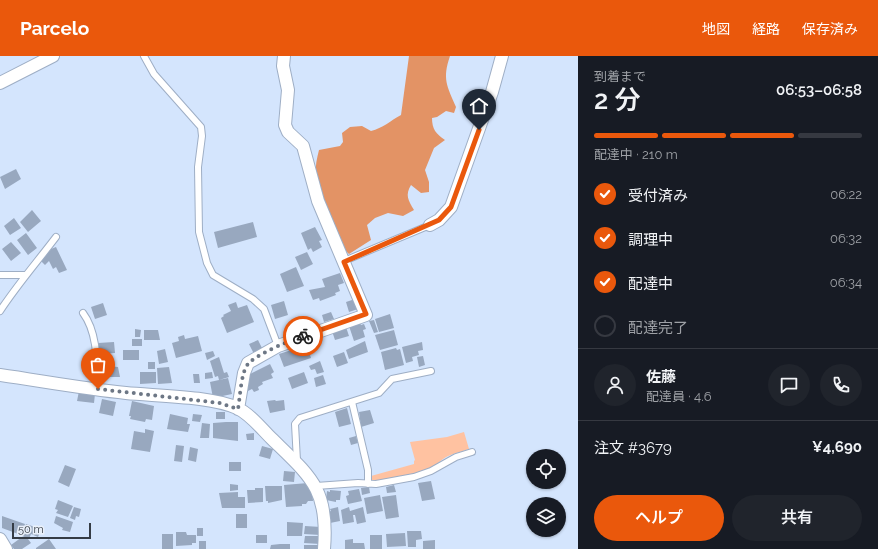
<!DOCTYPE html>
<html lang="ja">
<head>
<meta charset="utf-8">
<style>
  :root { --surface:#171b24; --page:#20242c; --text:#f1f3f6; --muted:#9ea1a6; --line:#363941; --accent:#ea580c }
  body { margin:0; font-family:Raleway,"Noto Sans JP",sans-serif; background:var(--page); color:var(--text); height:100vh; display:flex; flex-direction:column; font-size:15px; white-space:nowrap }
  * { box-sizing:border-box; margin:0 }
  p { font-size:13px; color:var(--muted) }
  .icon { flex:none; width:22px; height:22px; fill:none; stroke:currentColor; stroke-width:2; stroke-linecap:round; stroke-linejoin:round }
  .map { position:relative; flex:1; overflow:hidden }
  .sheet { display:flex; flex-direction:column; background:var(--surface); width:300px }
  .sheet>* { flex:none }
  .controls { position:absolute; left:526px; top:393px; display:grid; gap:8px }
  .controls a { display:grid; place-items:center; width:40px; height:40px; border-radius:50%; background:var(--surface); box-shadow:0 1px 3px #0004; font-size:20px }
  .scale { position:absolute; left:12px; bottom:10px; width:79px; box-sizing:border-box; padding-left:4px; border:2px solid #353c45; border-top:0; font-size:11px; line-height:14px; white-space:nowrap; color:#353c45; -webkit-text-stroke:3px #eaf1fb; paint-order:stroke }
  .pin { position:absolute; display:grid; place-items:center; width:34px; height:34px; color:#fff; margin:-41px -17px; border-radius:50% 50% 50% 0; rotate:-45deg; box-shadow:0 0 4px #0007 }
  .pin .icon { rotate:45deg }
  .courier { position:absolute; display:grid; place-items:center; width:40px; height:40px; margin:-20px; border:3px solid #ea580c; border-radius:50%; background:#fff; color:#222; box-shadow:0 1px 5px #0007 }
  .headline em { font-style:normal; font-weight:600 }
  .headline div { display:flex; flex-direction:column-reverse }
  .headline { display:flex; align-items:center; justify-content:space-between; height:68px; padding:0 16px }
  h1 { font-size:26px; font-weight:600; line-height:30px }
  .bar { display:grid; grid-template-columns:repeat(4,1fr); gap:6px 4px; align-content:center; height:48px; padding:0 16px }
  .bar i { height:5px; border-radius:3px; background:var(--line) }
  .bar .current { background:var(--accent) }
  .bar p { grid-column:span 4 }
  .line { display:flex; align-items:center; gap:10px; padding:0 16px; border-top:1px solid var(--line) }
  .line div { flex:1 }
  .round { display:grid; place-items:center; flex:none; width:42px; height:42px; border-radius:21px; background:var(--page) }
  ol { padding:0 16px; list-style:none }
  li { display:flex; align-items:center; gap:12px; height:44px }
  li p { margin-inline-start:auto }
  li .icon { padding:4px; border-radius:50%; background:var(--accent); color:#fff; stroke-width:4 }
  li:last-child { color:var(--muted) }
  li i { width:22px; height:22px; border:2px solid var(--line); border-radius:50% }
  .primary-button { display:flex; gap:8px; margin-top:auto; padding:8px 16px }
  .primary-button a { flex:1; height:46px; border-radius:24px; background:var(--accent); color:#fff; font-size:16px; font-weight:600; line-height:46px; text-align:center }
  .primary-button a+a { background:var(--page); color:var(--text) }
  header { display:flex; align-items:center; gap:24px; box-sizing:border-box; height:56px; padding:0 20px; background:var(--accent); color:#fff }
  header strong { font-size:19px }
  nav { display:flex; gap:22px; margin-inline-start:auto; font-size:14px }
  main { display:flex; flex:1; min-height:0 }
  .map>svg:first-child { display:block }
  .green { fill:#ffc2a1 }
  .forest { fill:#e39365 }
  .building { fill:#98a8bf }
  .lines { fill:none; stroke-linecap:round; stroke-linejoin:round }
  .service-casing { stroke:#9eaec5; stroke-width:8 }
  .minor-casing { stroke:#9eaec5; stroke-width:14 }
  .service { stroke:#fff; stroke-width:6 }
  .minor { stroke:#fff; stroke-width:12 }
  .done { stroke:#6d7785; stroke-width:4; stroke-dasharray:0 7.2 }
  .route { stroke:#ea580c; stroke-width:5 }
</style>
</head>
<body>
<header>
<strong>Parcelo</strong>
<nav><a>地図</a><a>経路</a><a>保存済み</a></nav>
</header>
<main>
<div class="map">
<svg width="578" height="493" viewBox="0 0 578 493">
  <rect width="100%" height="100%" fill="#d4e5fd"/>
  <path class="green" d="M464 376 469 393C460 396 450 398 443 403 437 408 432 412 424 415 408 421 390 423 372 426L371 420 414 408V405L415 404 410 386 447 381Z"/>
  <path class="forest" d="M409 0H450C442 23 447 30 456 51L454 57 446 55 437 61 432 62C432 73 436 78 445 84L434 92 425 114 429 126V136L421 137 411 129C405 139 408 144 414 154L403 160 388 157 375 162 367 169 371 184 349 198C339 190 318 134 316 118 315 110 317 102 319 94L340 90 343 86 342 77 350 71 362 70 371 75C383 72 390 65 401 59Z"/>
  <path class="building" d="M16 113 21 123 5 133 0 121Z
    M32 154 41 165 28 176 20 166Z
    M14 162 21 172 10 179 4 170Z
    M253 166 257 181 218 192 214 176Z
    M315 171 322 184 319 185 322 191 313 196 311 192 308 194 301 177Z
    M26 177 37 192 28 199 17 184Z
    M11 186 21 197 11 205 2 193Z
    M56 191 67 214 59 217 56 211 53 213 49 205 45 209 40 204 46 195Z
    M307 196 313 208 301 214 295 201Z
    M296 211 304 230 287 236 280 218Z
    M340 217 344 227 338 229 340 235 335 237 336 239 320 245 319 242 313 244 309 234 325 231 322 223Z
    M355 243 358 253 349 256 346 246Z
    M284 245 288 259 275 263 271 249Z
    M236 246 238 252 247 249 254 266 227 277 221 262 224 260 223 259 231 255 228 249Z
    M103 247 107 259 95 263 91 251Z
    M331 256 334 263 324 266 322 259Z
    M390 258 394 272 379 276 375 263Z
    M374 264 378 276 374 277 369 265Z
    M360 267 361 269 364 268 366 273 363 274 365 281 354 285 349 270Z
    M346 271 349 280 335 284 332 275Z
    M135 273 141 274 140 281H135Z
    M144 274H158L160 284H144Z
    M394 274 398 289 380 294 375 279Z
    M184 279 185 283 198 280 202 295 176 302 172 287 179 285 178 281Z
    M132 283H142V290H132Z
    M258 284 263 294 254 298 249 288Z
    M365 285 368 296 349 303 346 294Z
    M114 286 115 297 99 298 98 287Z
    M422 286 423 294 418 295 419 299 412 301 413 305 406 307 402 291Z
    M307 289 311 302 284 311 279 298Z
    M396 292 397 294 400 293 404 309 385 314 381 296Z
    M165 293 168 306 159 308 157 295Z
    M123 294H139V304H123Z
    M213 295 215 300 207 304 205 297Z
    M344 296 348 307 337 311 333 300Z
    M423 300 425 309 419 311 417 301Z
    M219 301 224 317 227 316 229 321 219 324 218 320 215 321 210 305Z
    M320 305 324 316 317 318 315 313 311 314 309 310Z
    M148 306H155V313H148Z
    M270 308 274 316 271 318 273 322 262 326 263 328 258 331 259 334 254 336 252 333 244 337 246 320Z
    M108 310 118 311 120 321H103V312H108Z
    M169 311 172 327 158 328 157 312Z
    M140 316H156V327L140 328Z
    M212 316 213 322 205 323V317Z
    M304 316 308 327 292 333 288 322Z
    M193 318H199L200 327H194Z
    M323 319 326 328 316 331 314 322Z
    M228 322 232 338 213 342 210 326Z
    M79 335 95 338 94 347 77 345Z
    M102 343 116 346 113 360 99 357Z
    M275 344 276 345 284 344 285 354 270 357 267 345Z
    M132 345 154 350 152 364 146 363 145 366 130 363 131 360H129Z
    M347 352 351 368 339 371 335 356Z
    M370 354 374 367 361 371 359 356Z
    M216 356H225V363H216Z
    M170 358 188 362 187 368H190L188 376 167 373Z
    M193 358 202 359 200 366 192 365Z
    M226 366H238V385L213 382V367Z
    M202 367 210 368 209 382H200Z
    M145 373 154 375 150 396 131 393 134 375 145 377Z
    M254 377V384H247L246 378Z
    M356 380 358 387 351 389 349 382Z
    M176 389 184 390 182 406 174 405Z
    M262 390 273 393 270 403 259 400Z
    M190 391 198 393 196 406 188 404Z
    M229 406H241V415H229Z
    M65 409 76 413 69 431 58 426Z
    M284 415 295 416 294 426 283 425Z
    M431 425 435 443 422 445 418 427Z
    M308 427 312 431 313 445H308L306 448H302V450L286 451 284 429Z
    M230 428 238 429V434L230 435Z
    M394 429 396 436 387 437 386 431Z
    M265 430H282V444L268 447V445H266Z
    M369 431 370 437 362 439 361 432Z
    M255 432H263V446L248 447 247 434H255Z
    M359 433 362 445 348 448 346 440 349 439 348 435Z
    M330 434 341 435 340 444H336V446L326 444 327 435 330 436Z
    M238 436V441H245V452H222L219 437Z
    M380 439 383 455 367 458 364 442Z
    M396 439 399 461 386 463 382 441Z
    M58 444 73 450 68 461 56 457 58 454 55 453Z
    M74 451 81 453 79 461 76 460 75 464 70 462Z
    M338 451 340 465 330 467 327 456 331 455 330 453Z
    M349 451 350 455 363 451 366 466 357 468 355 459H353L354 466 343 468 341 454Z
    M236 458H247V472H236Z
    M2 460 25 468 21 479 2 472Z
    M56 460 73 466 70 476 62 474 63 472 54 467Z
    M287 466 303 467 302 480H287Z
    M26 468 41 473 38 481 31 478 29 483 22 480Z
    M305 470 321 471 320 479 304 478Z
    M197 472H203V480H197Z
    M407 475H421L422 483 416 484V491H408Z
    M176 476H186L187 479H196V487H192V489L176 490Z
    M405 477 406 490 387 491 386 478Z
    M162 478H173V493H162Z
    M256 479H267V487H256Z
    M370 479H382V493H370Z
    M305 480H321L320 488 304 487Z
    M22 481 24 483H28L31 487 22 493H14L11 489Z
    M49 483 56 493H36V492Z
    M353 483V487H364L365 493H345V484Z
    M435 484V493H423V485Z
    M199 485H206V493H199Z
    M280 488H290V493H270L271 489Z
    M304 489H320V493H304Z"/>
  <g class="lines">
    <defs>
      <path id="service" d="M144 0 154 18 201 71 202 80 198 111 199 176 207 207 213 219 253 243 264 253 278 290
        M344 205 430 169
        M0 219H25
        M0 255C17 229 37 206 56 181
        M83 257C98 277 97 309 98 333
        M352 346 368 414V428
        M297 405 295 368 300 362 379 337 392 323 431 315
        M316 430 358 427 376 428 414 421 431 415 456 401 472 396"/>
      <path id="minor" d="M0 27 53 0
        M430 169 439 164 451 151 492 36 502 0
        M0 319C42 325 84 333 126 337 156 340 211 340 237 352 250 358 261 372 271 382 311 421 329 433 324 493
        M238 353 244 317 248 307 278 290 366 259 318 145 303 90 288 76 285 69 288 34 283 10 284 0
        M0 483 6 493"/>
    </defs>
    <use href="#service" class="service-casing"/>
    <use href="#minor" class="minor-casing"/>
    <use href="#service" class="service"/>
    <use href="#minor" class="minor"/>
  </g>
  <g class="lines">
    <path class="done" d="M98 333 220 347 238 353C240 342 241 316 248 308 255 299 291 284 303 280"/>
    <path class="route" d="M303 280 366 258 344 206 439 164 451 151 479 74"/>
  </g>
</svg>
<div class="controls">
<a><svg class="icon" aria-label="locate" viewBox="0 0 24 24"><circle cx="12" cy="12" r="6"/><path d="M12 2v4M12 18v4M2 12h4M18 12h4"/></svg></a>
<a><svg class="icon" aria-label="layers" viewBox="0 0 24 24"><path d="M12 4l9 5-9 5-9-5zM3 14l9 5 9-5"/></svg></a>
</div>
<div class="scale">50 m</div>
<div class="pin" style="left:98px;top:333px;background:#ea580c"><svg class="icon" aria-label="bag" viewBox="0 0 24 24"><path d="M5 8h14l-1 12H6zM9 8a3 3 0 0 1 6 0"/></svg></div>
<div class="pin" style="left:479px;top:74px;background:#1f2937"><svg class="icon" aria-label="home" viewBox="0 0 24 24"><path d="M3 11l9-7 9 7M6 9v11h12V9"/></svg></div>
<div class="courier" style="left:303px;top:280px"><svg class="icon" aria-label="bike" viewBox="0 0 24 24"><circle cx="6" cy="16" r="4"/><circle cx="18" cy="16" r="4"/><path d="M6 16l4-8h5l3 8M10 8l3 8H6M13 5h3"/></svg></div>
</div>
<section class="sheet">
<div class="headline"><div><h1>2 分</h1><p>到着まで</p></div><em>06:53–06:58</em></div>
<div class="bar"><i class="current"></i><i class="current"></i><i class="current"></i><i></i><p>配達中 · 210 m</p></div>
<ol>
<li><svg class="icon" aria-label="check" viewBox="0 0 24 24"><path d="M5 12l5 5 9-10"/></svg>受付済み<p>06:22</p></li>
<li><svg class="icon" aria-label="check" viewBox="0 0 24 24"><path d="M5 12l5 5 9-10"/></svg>調理中<p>06:32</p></li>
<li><svg class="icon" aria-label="check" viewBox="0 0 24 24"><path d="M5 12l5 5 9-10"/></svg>配達中<p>06:34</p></li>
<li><i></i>配達完了</li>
</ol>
<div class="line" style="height:72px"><a class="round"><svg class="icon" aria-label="person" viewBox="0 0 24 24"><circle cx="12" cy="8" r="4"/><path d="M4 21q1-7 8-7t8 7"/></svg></a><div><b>佐藤</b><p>配達員 · 4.6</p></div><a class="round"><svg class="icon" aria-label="chat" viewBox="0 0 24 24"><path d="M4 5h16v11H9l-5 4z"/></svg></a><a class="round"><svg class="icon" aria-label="phone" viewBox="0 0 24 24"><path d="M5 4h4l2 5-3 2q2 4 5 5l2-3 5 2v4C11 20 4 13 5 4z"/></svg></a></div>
<div class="line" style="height:52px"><div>注文 #3679</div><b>¥4,690</b></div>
<div class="primary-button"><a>ヘルプ</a><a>共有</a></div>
</section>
</main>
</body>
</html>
